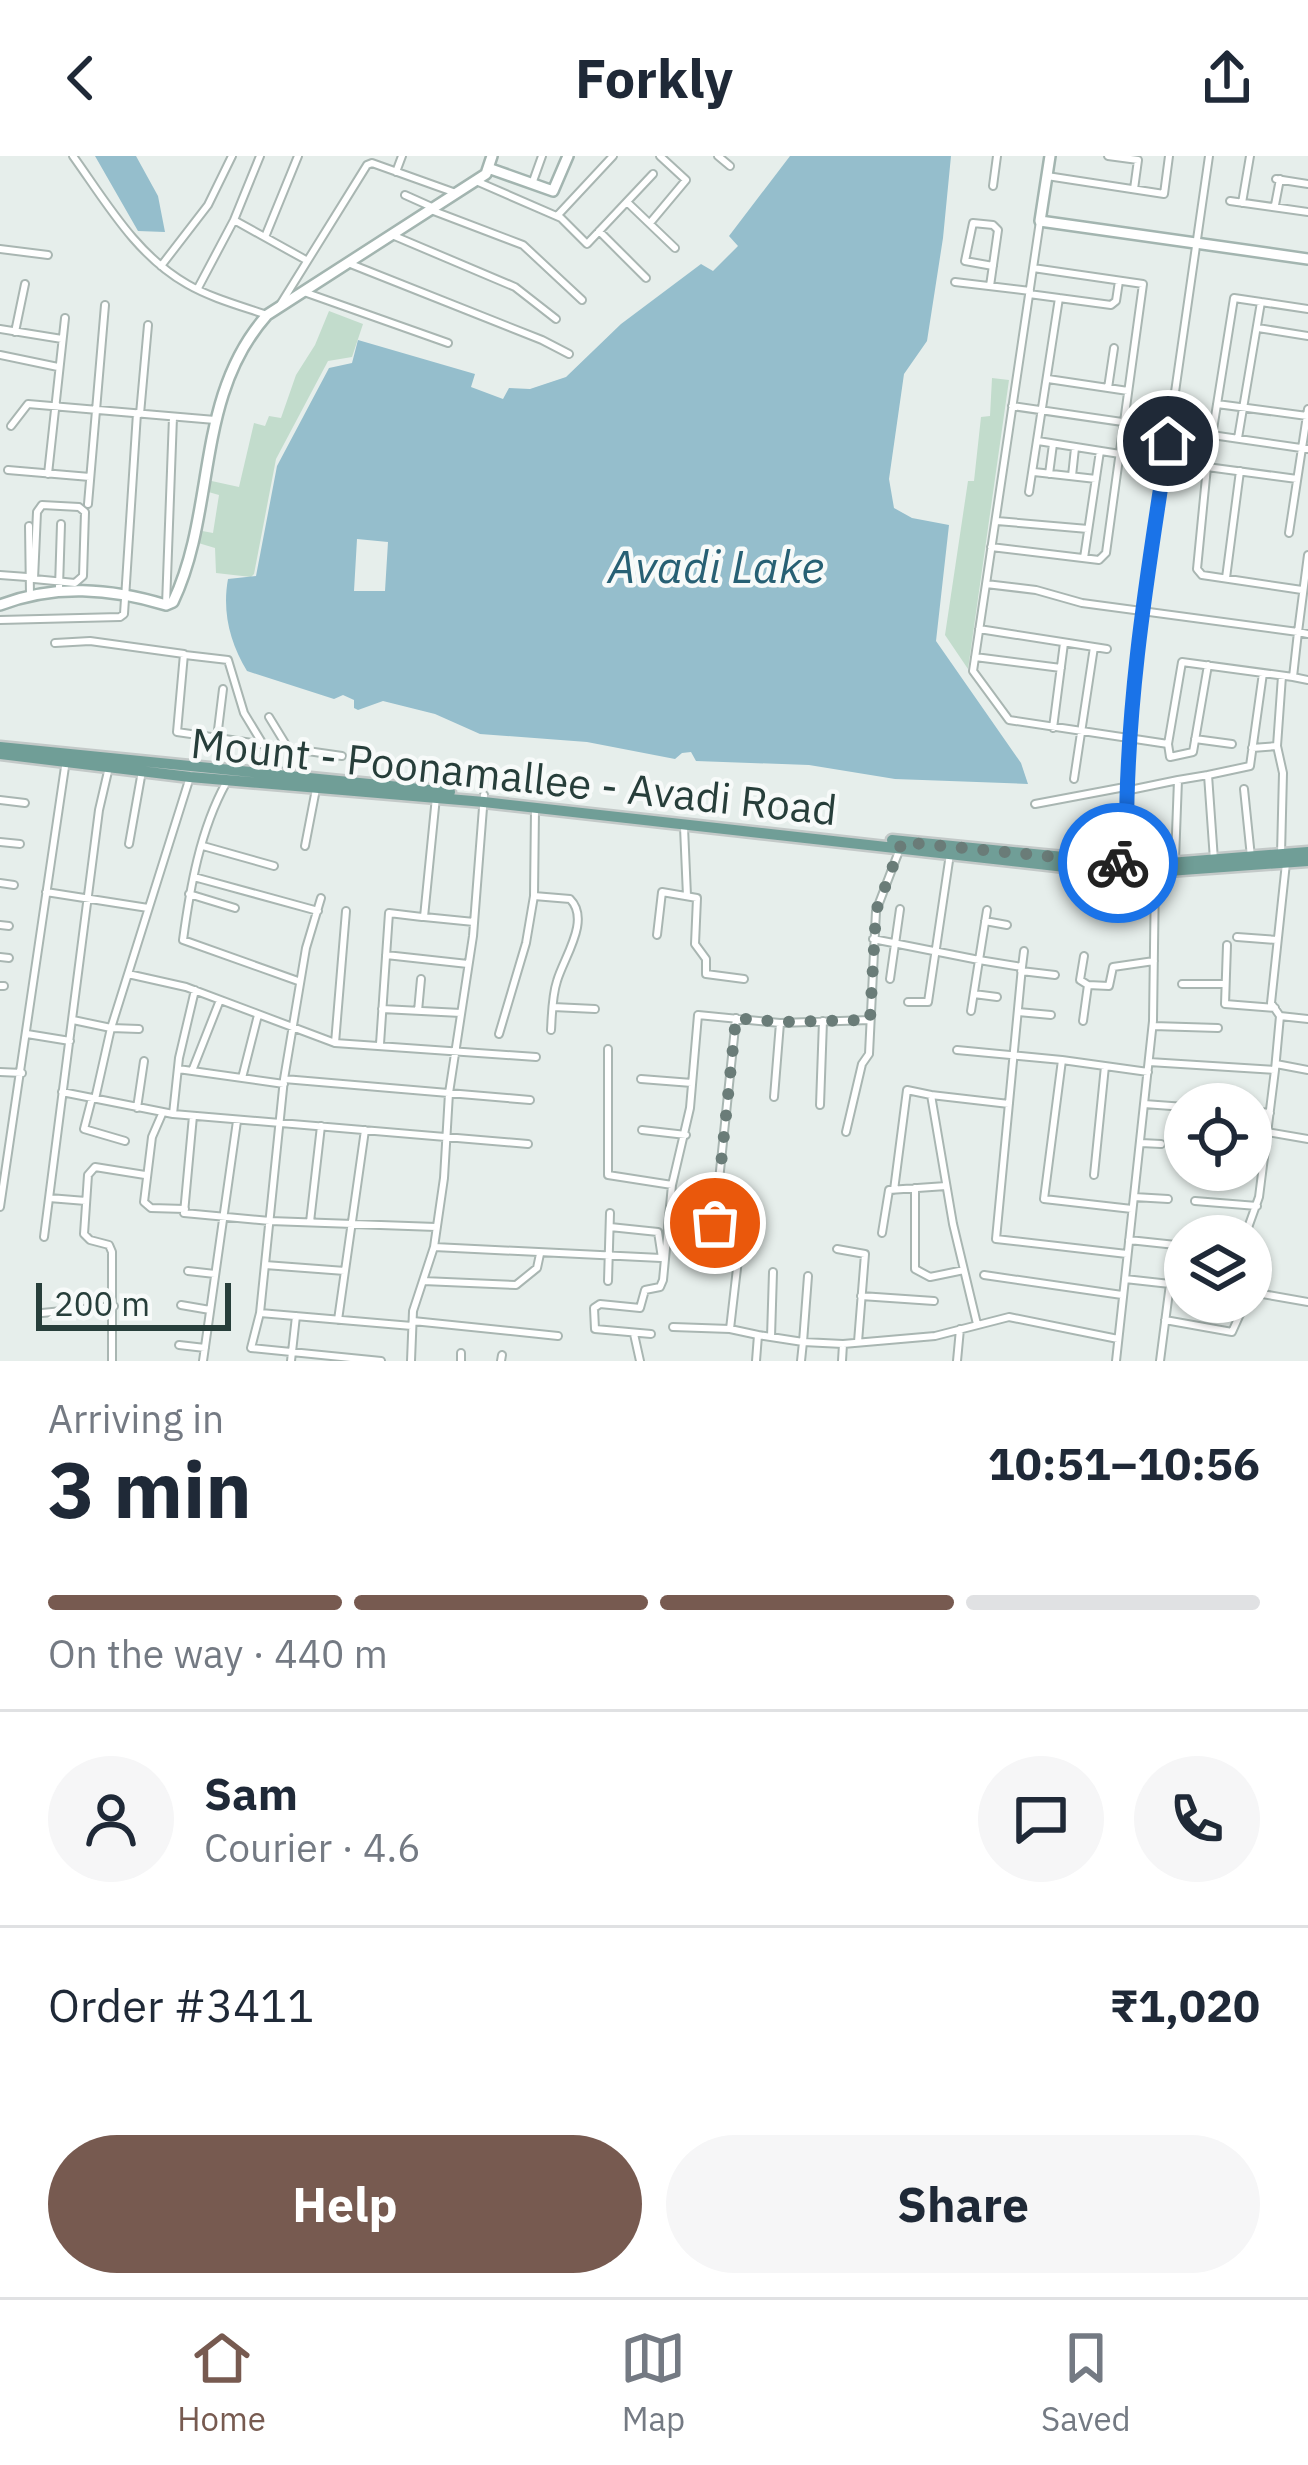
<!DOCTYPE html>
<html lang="en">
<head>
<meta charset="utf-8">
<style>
  :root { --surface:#fff; --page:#f6f6f7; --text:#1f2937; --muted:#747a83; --line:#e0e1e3; --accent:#775a50 }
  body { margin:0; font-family:"IBM Plex Sans",sans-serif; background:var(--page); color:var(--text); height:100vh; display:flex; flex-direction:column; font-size:45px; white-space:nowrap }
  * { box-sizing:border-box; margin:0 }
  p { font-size:39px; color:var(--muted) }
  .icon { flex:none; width:66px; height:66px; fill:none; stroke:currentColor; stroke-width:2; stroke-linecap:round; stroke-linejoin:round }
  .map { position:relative; height:1205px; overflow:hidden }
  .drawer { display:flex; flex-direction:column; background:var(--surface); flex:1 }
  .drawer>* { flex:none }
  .controls { position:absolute; left:1164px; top:927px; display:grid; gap:24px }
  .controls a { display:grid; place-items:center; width:108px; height:108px; border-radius:50%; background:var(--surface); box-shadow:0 3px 9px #0004; font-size:60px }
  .scale { position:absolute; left:36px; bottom:30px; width:195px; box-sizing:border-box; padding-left:12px; border:6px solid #273e3a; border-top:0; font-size:33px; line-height:42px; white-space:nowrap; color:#273e3a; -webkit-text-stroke:9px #f7faf9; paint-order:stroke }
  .pin { position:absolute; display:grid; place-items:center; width:102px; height:102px; color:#fff; margin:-51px; border:6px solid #fff; border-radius:50%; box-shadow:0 3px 12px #0007 }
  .courier { position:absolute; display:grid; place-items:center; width:120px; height:120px; margin:-60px; border:9px solid #1a73e8; border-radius:50%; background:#fff; color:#222; box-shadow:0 3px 15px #0007 }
  .overview em { font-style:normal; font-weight:800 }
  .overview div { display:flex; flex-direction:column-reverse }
  .overview { display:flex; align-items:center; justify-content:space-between; height:204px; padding:0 48px }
  h1 { font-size:78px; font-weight:800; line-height:90px }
  .bar { display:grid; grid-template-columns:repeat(4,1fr); gap:18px 12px; align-content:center; height:144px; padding:0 48px }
  .bar i { height:15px; border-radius:9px; background:var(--line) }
  .bar .on { background:var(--accent) }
  .bar p { grid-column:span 4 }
  .line { display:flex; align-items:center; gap:30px; padding:0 48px; border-top:3px solid var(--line) }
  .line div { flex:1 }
  .round { display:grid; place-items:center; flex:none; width:126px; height:126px; border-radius:63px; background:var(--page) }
  .cta { display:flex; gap:24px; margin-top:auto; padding:24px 48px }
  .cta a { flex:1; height:138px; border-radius:72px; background:var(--accent); color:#fff; font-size:48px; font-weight:800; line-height:138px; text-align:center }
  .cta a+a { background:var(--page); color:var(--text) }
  header { display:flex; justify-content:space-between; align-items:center; height:156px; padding:0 48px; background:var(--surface); font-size:54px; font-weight:800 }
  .dock { display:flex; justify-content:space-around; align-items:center; height:168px; border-top:3px solid var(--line); background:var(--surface); font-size:33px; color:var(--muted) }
  .dock a { display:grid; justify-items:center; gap:6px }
  .dock .on { color:var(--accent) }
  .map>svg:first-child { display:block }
  .green { fill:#c2dccc }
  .water { fill:#95becc; fill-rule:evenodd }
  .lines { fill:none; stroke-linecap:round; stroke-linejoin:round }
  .street-casing { stroke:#a9b6b2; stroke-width:10 }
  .secondary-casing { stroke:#a3b5b0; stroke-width:14 }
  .primary-casing { stroke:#c3c9c8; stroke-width:15 }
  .street { stroke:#fff; stroke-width:6 }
  .secondary { stroke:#fff; stroke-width:9 }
  .primary { stroke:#709e97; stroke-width:10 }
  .done { stroke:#6a7c78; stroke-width:12; stroke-dasharray:0 21.6 }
  .route { stroke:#1a73e8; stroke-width:15 }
  .labels { text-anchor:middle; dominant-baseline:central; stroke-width:9; stroke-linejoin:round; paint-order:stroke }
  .street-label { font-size:42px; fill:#273e3a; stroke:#f7faf9 }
  .water-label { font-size:45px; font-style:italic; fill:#276074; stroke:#f7faf9 }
</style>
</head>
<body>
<header><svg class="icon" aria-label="back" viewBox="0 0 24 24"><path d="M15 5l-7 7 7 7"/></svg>Forkly<svg class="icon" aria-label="share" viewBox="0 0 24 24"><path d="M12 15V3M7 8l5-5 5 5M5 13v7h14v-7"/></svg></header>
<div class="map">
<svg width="1308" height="1205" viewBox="0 0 1308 1205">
  <rect width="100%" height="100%" fill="#e6eeeb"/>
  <path class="green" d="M329 155 363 168 352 201 328 205 276 303 254 418 251 421 216 417 215 392 195 386 197 374 213 377 219 339 205 335 207 324 239 331 254 267 265 270 269 260 281 262 296 219 315 189Z
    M992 222 1009 224 968 513 945 479 968 325H974L981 261 990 260Z"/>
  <path class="water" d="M95 0H136L158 40 165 76 138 75Z
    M790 0H951L943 82 927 185 904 218 889 323 894 352 912 362 949 369 936 485 1021 607 1028 628 895 623 809 609 696 605 691 596 682 597 675 603 587 586 480 578 435 558 383 545 358 554 354 552V544L343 539 334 543 247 515C230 487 222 456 228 423L256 420 277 310 329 212 352 207 358 184 475 218 471 231 503 243 509 232 530 233 566 221 621 168 701 108 713 115 738 90 729 80ZM357 383 388 386 385 435H354Z"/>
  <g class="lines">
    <defs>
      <path id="street" d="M73 0C106 46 136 99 187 128 211 142 241 150 267 159
        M718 0 730 10
        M1108 0 1138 4 1134 33
        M396 16 402 0
        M1047 20 1164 38 1169 0
        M1276 23 1308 28
        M476 25 561 62 587 88 653 18
        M532 28 542 0
        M993 30 997 0
        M405 39 434 52
        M1230 45 1308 56
        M627 46 675 92
        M1242 47 1250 0
        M1275 49 1280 23
        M431 54 523 89 582 144
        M557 60 613 0
        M234 64 306 104
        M1040 65 986 428 1036 434 1082 447 1298 476 1308 399
        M650 67 686 24 660 0
        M599 75 646 122
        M392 79 515 131 556 163
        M265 81 298 0
        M0 93 48 99
        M348 107 542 184 569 198
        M161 110 208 49 232 0
        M955 126 1030 135
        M990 130 998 74 993 69 973 67 965 105 993 110
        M198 132 234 64 260 0
        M304 136 448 187
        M1029 138 1111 149 1116 145 1119 125
        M1261 146 1308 153
        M280 149 367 9 372 7 453 36
        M1258 172 1308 180
        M0 173 62 183
        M15 176 25 128
        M0 199 58 211
        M1048 223 1128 235
        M1108 232 1114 192
        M1217 248 1307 260
        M1012 250 1308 293
        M140 258 148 169
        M11 270 28 248 215 264
        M1238 282 1261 146 1234 142 1207 311 1197 413 1202 419 1302 434
        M1038 285 1120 298
        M1207 311 1297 323
        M8 314 90 321
        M1034 316 1096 323
        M48 318 65 162
        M1049 318 1053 288
        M1072 320 1075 292
        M1029 336 1059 142
        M88 348 105 149
        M42 349 79 351 85 356 83 420 75 427 34 423 37 356Z
        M997 365 1088 373
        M29 370 30 439
        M1289 377 1308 253
        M991 391 1099 404 1106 397 1143 128 1033 112
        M1084 402 1100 295
        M0 419 27 421
        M1226 422 1240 315
        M986 428 973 515 1009 564 1168 588 1182 506 1293 521
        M59 431 61 368
        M166 449 173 261
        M0 464 120 461 124 458 137 257
        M979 473 1107 493
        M1308 478 1298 476 1293 521 1308 524
        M55 487 90 485 184 498 177 576 342 600
        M185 499 228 504 244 557 281 618
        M975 501 1061 512
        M269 561 305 620
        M1053 572 1064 487
        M217 582 223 533
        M1195 583 1232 588
        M1168 588 1170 601 1193 596 1208 509
        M1277 590 1283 617 1281 698
        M1252 592 1277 590 1282 520
        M1208 619 1250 610 1263 517
        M1074 623 1094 491
        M226 627C200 674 190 732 183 784L298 825
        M1244 633 1251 701
        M1125 635 1178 624
        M436 641 424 761 474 766
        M0 644 25 647
        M1035 648 1125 631
        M535 653 534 740 570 743C591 764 564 801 557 825 552 840 552 858 551 874
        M684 671 687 740
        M0 686 20 688
        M129 688 142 615
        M203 690 274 710
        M305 690 316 633
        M1175 704 1178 624 1208 619 1214 704
        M1127 705 1125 631 1137 500 1209 0
        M1155 719 1153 865 1125 1123 1170 1128 1160 1205
        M194 721 318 755
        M0 727 14 729
        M46 736 148 752
        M189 738 235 752
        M321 742 306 792 284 923 260 1157 251 1192 381 1205
        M987 754 979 804 1022 811 996 1083 1127 1098
        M985 765 1007 769
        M0 769 9 770
        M657 779 662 736 697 742 695 788 706 803V818L744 823
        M1237 781 1277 784
        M873 783 979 804 971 855
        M1227 789 1225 848 1275 852
        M386 799 468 808
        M1084 800 1080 824 1088 829
        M0 801 9 802
        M1022 811 1024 795
        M1021 815 1055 819
        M128 818 186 831 335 887 536 901
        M890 823 900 753
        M1182 828H1224
        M0 830H4
        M974 838 997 841
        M908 846H928L950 698
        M553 851 595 853
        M382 853 461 857
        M418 855 421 823
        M1018 856 1051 859
        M1280 860 1308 863
        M73 864 111 872 190 621
        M1083 865 1088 829 1109 830 1113 811 1154 805
        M1153 870 1218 872
        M27 878 70 885
        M499 878 526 787 534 740
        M335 887 346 755
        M380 888 389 757 422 761
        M608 893V1019L672 1029
        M957 894 1062 904
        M1149 906 1275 914 1280 860 1271 847 1286 707
        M1276 908 1308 914
        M178 913 284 928
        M192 915 220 844
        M0 916 22 917
        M242 922 258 859
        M284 923 530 944
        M641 923 692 927
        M62 936 173 958 528 988
        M774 941 780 867
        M92 942 84 973 125 985
        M95 943 111 872 139 873
        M1144 948 1185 951
        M820 949 823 865
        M137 952 144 905
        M1251 955 1270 957
        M162 958 152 981 144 1046 151 1052 185 1053
        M173 958 179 902 195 834
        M193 960 184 1057 270 1065 436 1071
        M642 974 686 979
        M846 976 862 908 869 898 876 755 899 695
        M1267 976 1308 983
        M1141 987 1161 988
        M1251 1000 1264 1001
        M1094 1019 1105 910
        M915 1032V1113L930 1121 964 1114
        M894 1034 907 934 931 939
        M1134 1041 1168 1043
        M49 1042 86 1045
        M1195 1045 1257 1050
        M0 1051 66 604
        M1132 1053 1044 1043 1062 904 1148 916
        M310 1066 321 970
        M610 1071 658 1076 662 1102
        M882 1077 889 1034 946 1030
        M1245 1080 1259 1041 1275 914
        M44 1081 99 654 109 611
        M1129 1084 1185 1090
        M668 1085 712 1091
        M434 1091 661 1102
        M837 1093 865 1098 858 1186
        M265 1109 345 1115
        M188 1115 215 1118
        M984 1119 1122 1139
        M808 1120 803 1186 843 1188 842 1205
        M423 1125 516 1129 537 1112 540 1098
        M608 1125 610 1057
        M1170 1128 1185 1129
        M1251 1136 1308 1146
        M861 1140 934 1145
        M181 1149 210 1154
        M42 1157 114 1150
        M260 1157 412 1170
        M338 1164 365 974
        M1165 1164 1232 1176 1241 1156
        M413 1165 558 1180
        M977 1168 953 1068 931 939 1009 948
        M673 1171 730 1173 758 1179 756 1205
        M730 1173 739 1095 712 1091 736 862
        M634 1178 640 1205
        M651 1178 595 1173 594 1152 600 1148 640 1152 645 1134 660 1131 663 1124 672 1029 690 952 698 859 780 867 870 864
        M758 1179 803 1186 801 1205
        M771 1181 773 1116
        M843 1188 935 1180 1009 1161 1118 1183
        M179 1189 205 1192
        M112 1205V1096L109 1089 90 1084 84 1078 88 1019 95 1011 145 1019
        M203 1205 237 965
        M291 1205 296 1160
        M411 1205 413 1155 434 1091 444 1022 449 937 473 780 484 639
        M461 1205V1197
        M501 1205 502 1199
        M957 1205 960 1173
        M1116 1205 1125 1123"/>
      <path id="secondary" d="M1050 0 1040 65 1308 103
        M488 12 553 35 568 0
        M0 449C55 428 110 432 166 449L173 446C217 353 194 241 267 159L486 18 492 0"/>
      <path id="primary" d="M0 591 450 636
        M0 598 190 621 484 646 1127 718 1308 705
        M892 684 1145 709 1308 696"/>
    </defs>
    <use href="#street" class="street-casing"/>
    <use href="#secondary" class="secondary-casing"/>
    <use href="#primary" class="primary-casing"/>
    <use href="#street" class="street"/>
    <use href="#secondary" class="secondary"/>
    <use href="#primary" class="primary"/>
  </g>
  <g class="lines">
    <path class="done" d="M715 1067 736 862 780 866 870 864 876 755 902 686 1118 707"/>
    <path class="route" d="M1118 707H1127C1123 567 1146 424 1168 285"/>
  </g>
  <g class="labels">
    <g class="street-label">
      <text transform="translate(514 620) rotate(6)">Mount - Poonamallee - Avadi Road</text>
    </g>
    <g class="water-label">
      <text x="716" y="410">Avadi Lake</text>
    </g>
  </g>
</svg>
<div class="controls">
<a><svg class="icon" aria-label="locate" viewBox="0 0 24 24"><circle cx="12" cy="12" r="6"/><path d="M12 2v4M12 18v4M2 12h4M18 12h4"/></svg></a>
<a><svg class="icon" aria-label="layers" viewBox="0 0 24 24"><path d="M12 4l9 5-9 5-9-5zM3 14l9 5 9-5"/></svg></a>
</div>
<div class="scale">200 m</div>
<div class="pin" style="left:715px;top:1067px;background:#ea580c"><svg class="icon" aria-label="bag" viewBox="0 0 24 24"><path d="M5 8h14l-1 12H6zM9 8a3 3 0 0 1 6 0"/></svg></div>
<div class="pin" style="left:1168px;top:285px;background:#1f2937"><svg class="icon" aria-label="home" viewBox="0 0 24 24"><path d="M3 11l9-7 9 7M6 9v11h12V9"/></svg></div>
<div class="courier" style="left:1118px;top:707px"><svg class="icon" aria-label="bike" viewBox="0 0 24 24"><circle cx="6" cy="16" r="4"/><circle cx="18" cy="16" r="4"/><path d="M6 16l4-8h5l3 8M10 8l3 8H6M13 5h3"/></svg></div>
</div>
<section class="drawer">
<div class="overview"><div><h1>3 min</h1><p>Arriving in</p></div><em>10:51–10:56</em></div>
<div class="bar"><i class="on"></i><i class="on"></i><i class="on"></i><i></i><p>On the way · 440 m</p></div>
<div class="line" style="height:216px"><a class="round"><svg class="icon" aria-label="person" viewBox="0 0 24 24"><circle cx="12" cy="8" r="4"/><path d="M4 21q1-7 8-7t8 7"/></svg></a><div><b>Sam</b><p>Courier · 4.6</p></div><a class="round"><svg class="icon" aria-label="chat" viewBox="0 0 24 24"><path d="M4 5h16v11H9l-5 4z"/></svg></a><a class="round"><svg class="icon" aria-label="phone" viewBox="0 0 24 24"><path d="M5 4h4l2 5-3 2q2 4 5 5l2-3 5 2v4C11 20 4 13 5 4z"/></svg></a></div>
<div class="line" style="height:156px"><div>Order #3411</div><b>₹1,020</b></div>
<div class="cta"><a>Help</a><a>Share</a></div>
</section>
<nav class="dock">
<a class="on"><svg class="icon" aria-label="home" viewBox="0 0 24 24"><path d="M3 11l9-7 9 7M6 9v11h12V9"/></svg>Home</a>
<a><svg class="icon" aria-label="map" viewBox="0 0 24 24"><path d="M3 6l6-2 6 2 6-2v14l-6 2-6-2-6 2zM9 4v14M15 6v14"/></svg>Map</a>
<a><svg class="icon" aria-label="saved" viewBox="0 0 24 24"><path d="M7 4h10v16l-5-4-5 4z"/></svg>Saved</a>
</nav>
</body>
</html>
